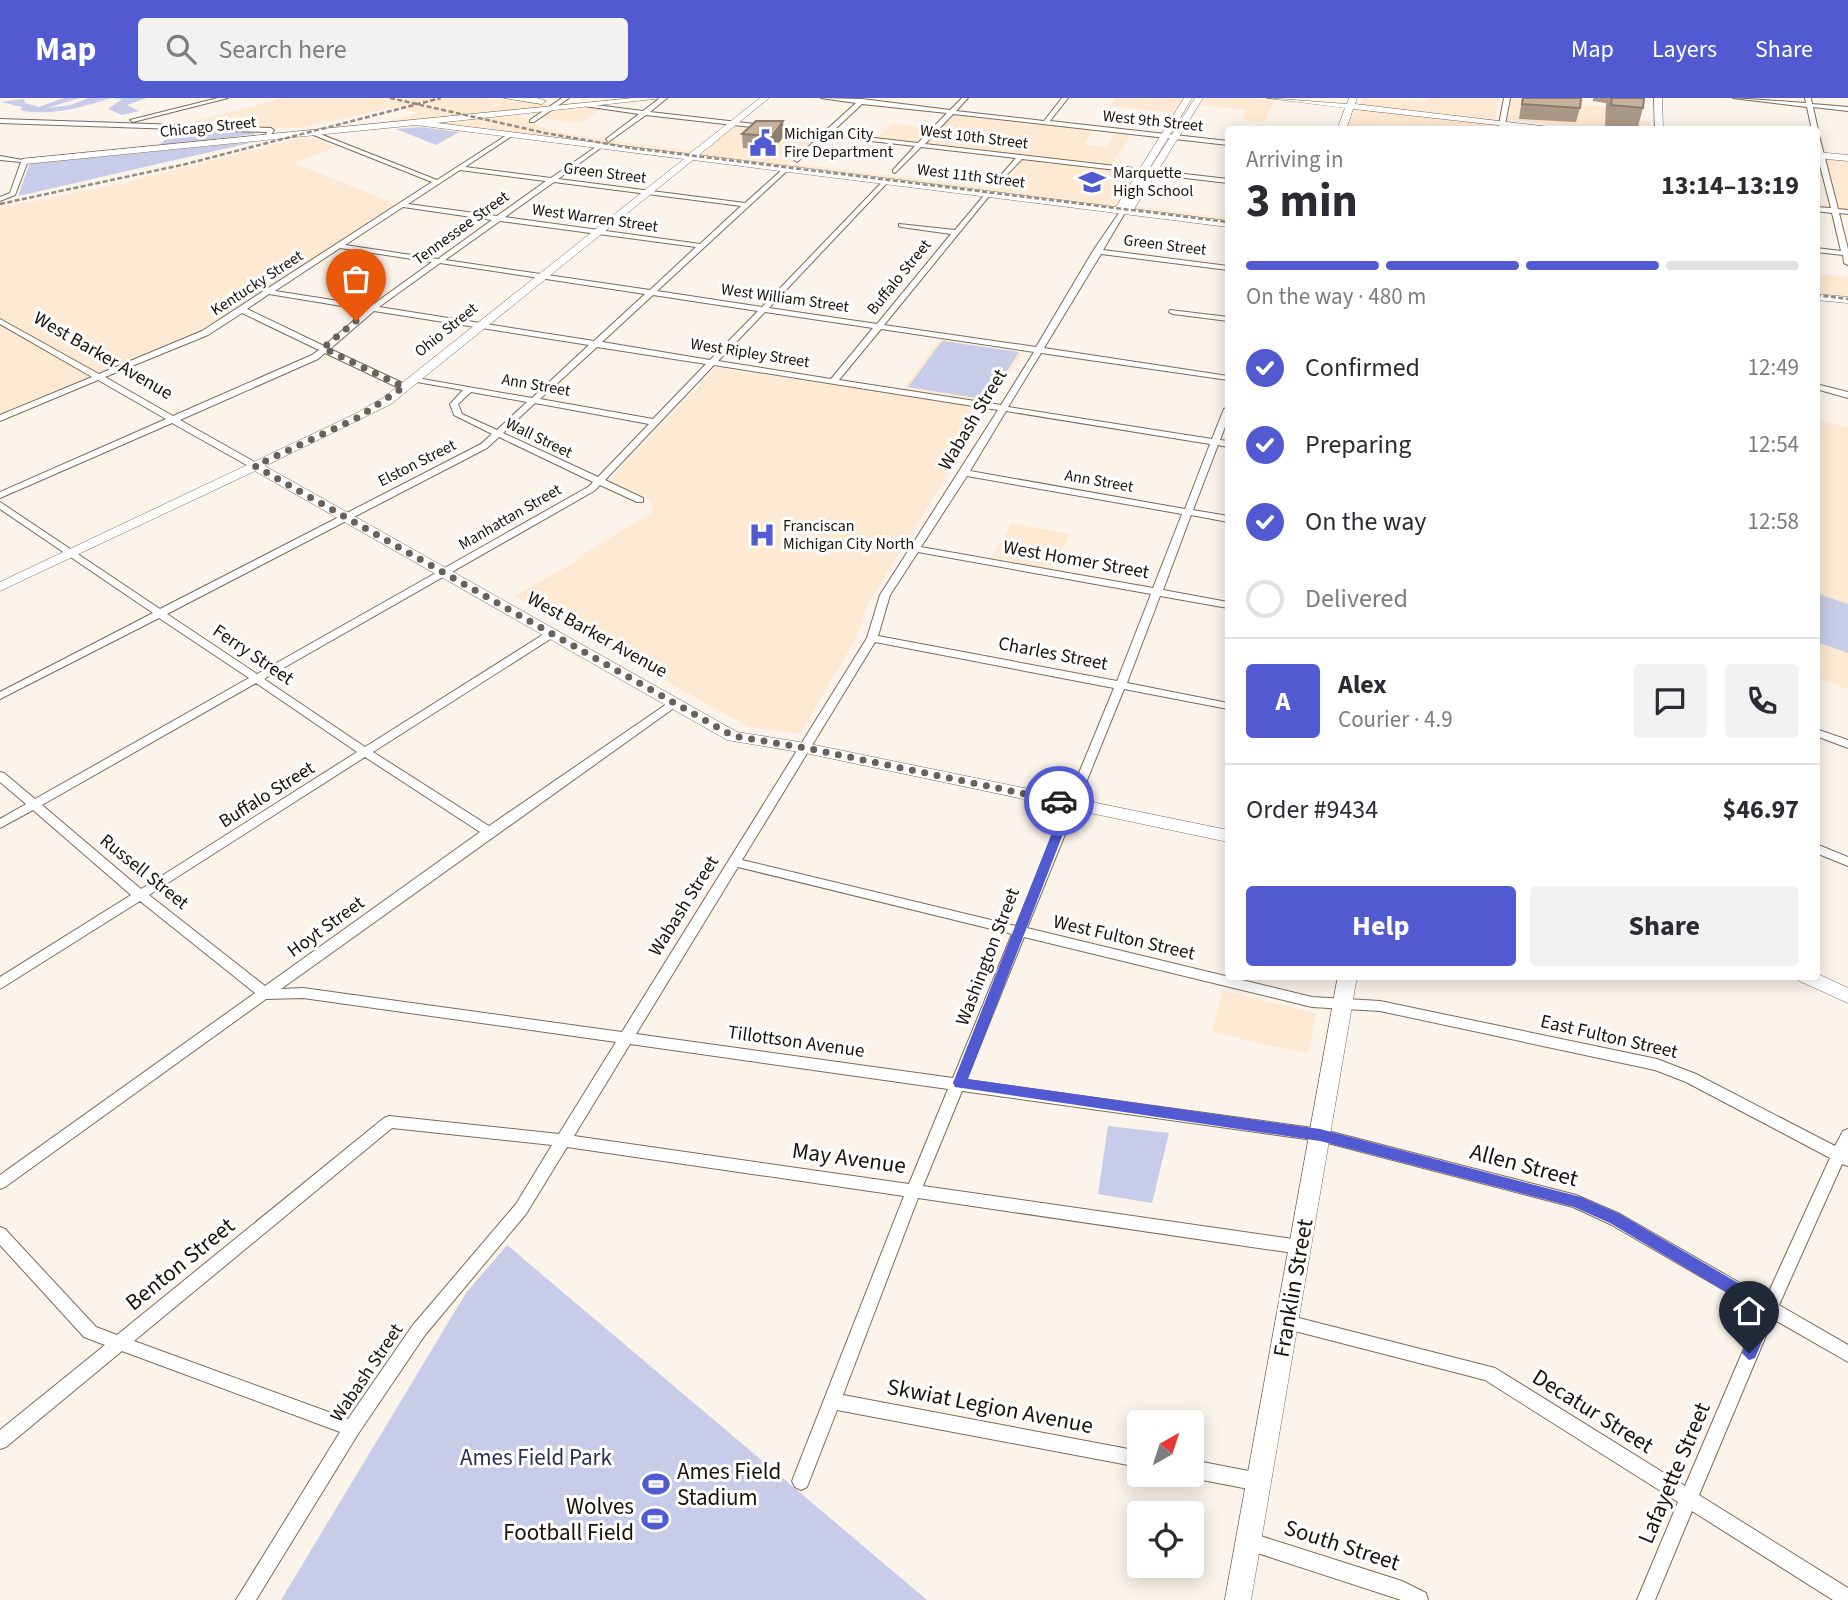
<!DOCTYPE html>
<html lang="en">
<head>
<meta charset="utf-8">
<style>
  :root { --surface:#fff; --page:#f2f2f3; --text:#2b2b33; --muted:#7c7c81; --line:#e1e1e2; --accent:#515ad0 }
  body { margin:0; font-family:"Source Sans 3",sans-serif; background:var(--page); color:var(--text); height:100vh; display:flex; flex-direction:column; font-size:26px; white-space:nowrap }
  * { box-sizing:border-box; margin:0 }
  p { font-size:23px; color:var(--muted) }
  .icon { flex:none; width:38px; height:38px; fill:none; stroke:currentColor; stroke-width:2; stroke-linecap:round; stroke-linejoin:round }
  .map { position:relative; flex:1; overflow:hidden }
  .details { position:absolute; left:1225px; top:28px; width:595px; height:854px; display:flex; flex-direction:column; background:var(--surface); border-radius:7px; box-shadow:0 4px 18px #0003 }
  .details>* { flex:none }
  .needle { width:46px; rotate:39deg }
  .fabs { position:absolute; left:1127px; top:1312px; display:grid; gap:14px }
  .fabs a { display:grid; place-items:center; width:77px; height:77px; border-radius:7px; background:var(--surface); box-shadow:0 4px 18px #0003; font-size:35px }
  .pin { position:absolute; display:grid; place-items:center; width:60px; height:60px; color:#fff; margin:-72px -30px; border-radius:50% 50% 50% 0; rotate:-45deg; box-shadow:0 0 7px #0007 }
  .pin .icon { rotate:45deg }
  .courier { position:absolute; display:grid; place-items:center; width:70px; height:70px; margin:-35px; border:5px solid #515ad0; border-radius:50%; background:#fff; color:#222; box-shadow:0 2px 9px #0007 }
  .summary em { font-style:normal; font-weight:700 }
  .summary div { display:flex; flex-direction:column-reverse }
  .summary { display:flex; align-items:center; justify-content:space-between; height:119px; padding:0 21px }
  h1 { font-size:46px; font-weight:700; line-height:52px }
  .bar { display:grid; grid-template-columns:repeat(4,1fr); gap:10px 7px; align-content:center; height:84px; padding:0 21px }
  .bar i { height:9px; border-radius:5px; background:var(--line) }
  .bar .selected { background:var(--accent) }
  .bar p { grid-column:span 4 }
  .line { display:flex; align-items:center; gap:18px; padding:0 21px; border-top:2px solid var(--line) }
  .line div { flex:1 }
  .round { display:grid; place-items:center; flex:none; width:74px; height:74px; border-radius:7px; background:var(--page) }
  ol { padding:0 21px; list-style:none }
  li { display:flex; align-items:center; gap:21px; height:77px }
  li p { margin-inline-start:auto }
  li .icon { padding:7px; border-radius:50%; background:var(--accent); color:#fff; stroke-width:4 }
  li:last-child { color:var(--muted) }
  li i { width:38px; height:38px; border:4px solid var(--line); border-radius:50% }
  .action { display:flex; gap:14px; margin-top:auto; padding:14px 21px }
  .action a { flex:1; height:80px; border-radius:7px; background:var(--accent); color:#fff; font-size:28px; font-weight:700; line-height:80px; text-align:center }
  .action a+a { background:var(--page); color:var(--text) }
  header { display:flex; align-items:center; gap:42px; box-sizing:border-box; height:98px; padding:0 35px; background:var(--accent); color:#fff }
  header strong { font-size:33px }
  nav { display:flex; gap:38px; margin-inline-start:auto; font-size:24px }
  .search { width:490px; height:63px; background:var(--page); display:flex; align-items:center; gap:18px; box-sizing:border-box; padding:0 24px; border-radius:7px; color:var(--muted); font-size:26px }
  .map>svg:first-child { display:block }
  .built { fill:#fee9d2 }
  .green { fill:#c7cde8 }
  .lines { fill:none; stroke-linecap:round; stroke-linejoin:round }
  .street-casing { stroke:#7d6b56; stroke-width:2 }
  .secondary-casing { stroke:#7d6b56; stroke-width:1 }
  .street { fill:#fff; fill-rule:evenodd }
  .secondary { fill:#fff; fill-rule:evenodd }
  .rail { stroke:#938c83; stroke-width:2.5; stroke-dasharray:5 2.5; stroke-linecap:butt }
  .wall { fill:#aa9986 }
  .shaded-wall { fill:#8b7d6d }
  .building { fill:#c6b29c; stroke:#8b7d6d; stroke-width:2 }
  .route { fill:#515ad0 }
  .done { stroke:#686159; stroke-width:7; stroke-dasharray:0 12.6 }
  .labels { text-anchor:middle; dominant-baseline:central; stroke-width:6; stroke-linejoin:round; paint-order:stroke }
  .far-street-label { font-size:16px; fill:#19120a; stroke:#fff }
  .far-poi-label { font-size:16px; fill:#19120a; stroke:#fff; text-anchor:start }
  .street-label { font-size:19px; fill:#19120a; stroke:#fff }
  .near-street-label { font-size:23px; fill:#19120a; stroke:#fff }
  .near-park-label { font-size:23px; fill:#292f57; stroke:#fff }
  .near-poi-label { font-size:23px; fill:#19120a; stroke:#fff; text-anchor:start }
</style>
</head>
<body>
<header>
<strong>Map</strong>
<div class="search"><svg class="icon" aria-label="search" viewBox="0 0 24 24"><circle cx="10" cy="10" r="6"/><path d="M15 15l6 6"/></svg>Search here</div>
<nav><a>Map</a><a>Layers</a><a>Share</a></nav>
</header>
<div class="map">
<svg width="1848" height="1502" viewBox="0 0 1848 1502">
  <rect width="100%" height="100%" fill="#fcf4eb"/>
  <path class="built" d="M273 0H487L551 6 543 11 515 14 536 28 563 35 703 55 735 29 813 36 816 39 788 65 1000 91 1023 62 1135 75 1119 106 1228 120V125L406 23 382 25 418 15 395 9 301 30 181 27 277 2Z
    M1115 0H1183L1174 15 1110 8Z
    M1205 0H1255L1275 2 1264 24 1242 21 1246 12 1202 7Z
    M1363 0 1427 3 1429 0H1499L1495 21 1360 7Z
    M1511 0H1583V7L1607 9V19L1649 24V31H1597L1509 22Z
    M583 10 601 11 580 25 540 20 551 13Z
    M1355 11 1498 26 1497 32H1346Z
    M954 17 1093 33 1084 47 1107 49 1116 35 1131 37 1111 67 878 39 892 26 940 31Z
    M300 40H311L336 49 294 65 396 106 203 231 0 316V110L119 86Z
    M1823 59 1848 61V113L1837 112Z
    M1817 175 1848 179V202L1817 198Z
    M940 241 1022 256 869 504 856 540 800 636 748 629 514 498 579 462 576 460 653 414 650 401 611 384 612 379 716 270 899 296Z
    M1816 321 1848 330V591L1817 580Z
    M1011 425 1070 436 1052 471 992 460Z
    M1222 893 1316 915 1308 956 1212 934Z"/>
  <path class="green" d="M64 0H80L47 10 71 7 88 0H147L127 7 139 13 122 17 108 11 122 1 111 0C83 9 49 19 20 12L22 9 1 4 24 1 25 5 39 9Z
    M420 29 459 34 436 47 396 31Z
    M177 31 251 33 255 36 158 48Z
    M254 44 18 98 30 65Z
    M942 243 1019 254 989 302 908 289Z
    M1816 495 1848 506V555L1817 544Z
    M1108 1028 1169 1035 1152 1105 1098 1096Z
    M507 1147 927 1502H281L466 1195Z"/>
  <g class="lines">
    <defs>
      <path id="street" d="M218 0H228L133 24 130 22Z
        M562 0H569L534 24H530V22Z
        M660 0H667L650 14 824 34 856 5 821 0 862 1 950 12 962 0H968L956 13 1044 23 1062 0H1068L1050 23 1228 43V47L953 16 925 46 1228 81V85L1022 61 997 87 994 85 1016 60 921 49 895 75 893 74V72L915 48 827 38 797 64 794 62 795 61 821 37 646 17 608 44 606 41 639 16 584 8 587 6 643 13ZM862 6 947 15 918 45 831 35Z
        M1504 0H1510L1504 32H1498Z
        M1733 0 1806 5 1805 0H1811L1812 6 1848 9V13L1813 9 1818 32 1816 33V32H1812L1807 9Z
        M0 21 271 30 274 32 268 41 265 39 267 34 0 25Z
        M311 34H315L437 82 510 35 512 38 465 69 551 80 600 46 602 49 558 81 745 105 784 70H788V72L657 193 762 209 884 82H888V84L769 210 877 226 951 136 901 129 899 128V126L955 132 986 95H990V97L884 227 1036 249 1093 153 1121 112 1126 113 1103 152 1228 168V172L1101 156 1044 250 1228 278V282L1041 255 1008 309 1212 341 1224 311 1228 309V321L1220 342 1228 343V349L1218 347 1193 412 1228 418V424L1191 417 1163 492 1228 504V510L1160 498 1127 585 1228 605V611L1124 591 1027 830 1312 899 1380 903 1657 961 1696 976 1835 1048 1843 1033 1848 1031V1068L1842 1066 1779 1207 1848 1247V1264L1773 1221 1699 1397 1848 1490V1502H1833L1692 1413 1655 1502H1637L1678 1404 1485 1282 1287 1231 1281 1229 1279 1224 1281 1219 1287 1217 1495 1270 1685 1388 1760 1213 1610 1126 1573 1109 1320 1043 962 993 923 1088 1300 1142 1306 1144 1308 1149 1306 1154 1300 1156 918 1100 843 1297 1139 1353V1369L837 1312 807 1389 801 1392 795 1389 792 1383 904 1098 567 1049 526 1116 425 1237 358 1336 256 1502H236L340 1334 122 1253 6 1349 0 1351V1332L105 1247 84 1239 0 1147V1129L5 1131 96 1229 117 1237 384 1020 389 1018 559 1036 616 944 303 900 266 901 5 1089 0 1091V1077L255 895 140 803 0 891V879L131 797 33 712 0 730V721L26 706 0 684V674L4 675 35 701 249 580 159 520 0 601V594L153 515 0 411V404L160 511 481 346 492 336 454 317 450 306 463 292 411 283V279L532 300 589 247 374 213 330 251 407 287V291H401L325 255 318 261 180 322 258 366V370H252L172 325 0 400V394L166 321 98 282 0 323V317L92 279 0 226V221L99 276 202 233 432 84 311 36ZM460 72 546 83 497 118 408 106ZM554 84 741 108 700 146 505 119ZM403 109 492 122 438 161 345 147ZM500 123 696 149 650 192 445 162ZM340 150 432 164 371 208 275 193ZM440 165 645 196 594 243 379 209ZM269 196 366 212 324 248 247 211ZM653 197 758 213 710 262 602 244ZM765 214 873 230 831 281 718 263ZM242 215 319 252 312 257 173 318 105 279 208 237ZM881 231 1034 254 1001 307 839 282ZM597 249 706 266 653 321 540 301ZM714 267 998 312 880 497 867 540 622 934 303 890 281 891 681 605 675 602 671 603 489 728 373 654 555 538V534H547L365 649 264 581 594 393 600 387 637 404H643V400L605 382ZM471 294 527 304 497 332 462 316 458 306ZM535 305 649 326 598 379 503 335ZM1006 313 1210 346 1185 411 970 373ZM499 339 593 384 588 389 257 576 167 516 487 350ZM967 378 1182 416 1153 490 921 449ZM918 454 1151 496 1117 583 878 538 890 497ZM875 544 1114 590 1016 828 742 762ZM256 585 357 654 141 791 42 707ZM365 659 480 734 265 888 149 797ZM738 769 1012 836 953 980 636 936ZM1024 839 1312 909 1380 913 1655 972 1686 984 1830 1060 1766 1200 1620 1116 1576 1097 1320 1031 966 982ZM630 946 948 991 909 1086 574 1038ZM392 1030 552 1047 516 1106 413 1227 348 1321 134 1243Z
        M1816 35 1819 37 1838 111 1848 112V116L1839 115 1848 151V167L1844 165 1843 157 1816 154V150L1841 153 1832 115 1816 113V109L1831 110 1816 52Z
        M0 58 28 63 15 97 0 103V99L10 95 21 64 0 62Z
        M1170 212 1228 219V223L1173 216 1169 214Z
        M1816 286 1848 294V300L1816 291Z
        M1816 631 1848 642V650L1816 638Z
        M1816 746 1848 759V768L1816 755Z
        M1192 1362 1259 1375 1265 1378 1268 1384 1265 1390 1259 1393 1192 1380 1186 1377H1192Z
        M1248 1434 1402 1483 1426 1495 1428 1502H1401L1248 1452 1242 1449 1239 1443 1242 1437Z"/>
      <path id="secondary" d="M504 0H537L546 3 542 6Z
        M633 0H663L437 25 689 56 760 0H769L699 57 1116 109 1184 0H1192L1134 96 1195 0H1203L1134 111 1228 123V129L693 62 391 306 265 368 737 634 805 645 1228 732V744L805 655 727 642 255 373 0 493V484L355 316 383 300 684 61 416 27 25 66 22 65V61Z
        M1267 0 1347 6 1349 0H1357L1355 6 1575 32H1542L1353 11 1346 32H1337L1345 10Z
        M1654 0H1662L1663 32H1655Z
        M1816 54 1848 57V63L1816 60Z
        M1816 196 1848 199V205L1816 202Z
        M1816 875 1848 890V905L1799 883 1797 878H1816Z
        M1338 878H1357L1251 1502H1225Z"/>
    </defs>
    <use href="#street" class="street-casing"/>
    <use href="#secondary" class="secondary-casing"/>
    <use href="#street" class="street"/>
    <use href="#secondary" class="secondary"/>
    <path class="rail" d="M390 0 545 35 631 50 1228 124
      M0 106 186 66 441 0
      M1816 197 1848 201"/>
  </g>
  <path class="wall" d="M1522 0H1581L1580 10 1576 24 1519 21Z
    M1593 0H1644L1643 10 1637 32 1605 30 1606 5 1593 3Z
    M742 36 784 38 773 52 743 50Z"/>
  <path class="shaded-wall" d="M783 23 784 38 773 52 772 38Z"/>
  <path class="building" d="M1523 0H1581L1580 10 1522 6Z
    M1612 0H1644L1643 10 1611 7Z
    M756 23H783L772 38 742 36Z"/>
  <path class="route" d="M1059 699 1075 705 968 981 1320 1031 1581 1099 1620 1116 1774 1206 1776 1211 1755 1260 1749 1262 1742 1255 1760 1214 1610 1125 1574 1109 1320 1043 955 989 953 985 1063 707 1054 703Z"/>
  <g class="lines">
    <path class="done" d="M356 223 323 250 404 289 359 319 255 368 733 638 806 650 1059 703"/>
  </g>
  <defs>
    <symbol id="civic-bare" viewBox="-9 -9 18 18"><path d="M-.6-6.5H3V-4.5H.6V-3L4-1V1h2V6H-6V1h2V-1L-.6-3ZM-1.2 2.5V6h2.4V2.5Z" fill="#515ad0" stroke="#fff" stroke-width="2.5" paint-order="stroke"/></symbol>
    <symbol id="school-bare" viewBox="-9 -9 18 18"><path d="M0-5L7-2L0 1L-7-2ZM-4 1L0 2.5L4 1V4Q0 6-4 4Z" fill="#515ad0" stroke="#fff" stroke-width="2.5" paint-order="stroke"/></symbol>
    <symbol id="hospital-bare" viewBox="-9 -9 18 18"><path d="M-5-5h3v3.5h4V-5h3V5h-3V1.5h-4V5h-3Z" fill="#515ad0" stroke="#fff" stroke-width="2.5" paint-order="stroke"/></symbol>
    <symbol id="stadium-bare" viewBox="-9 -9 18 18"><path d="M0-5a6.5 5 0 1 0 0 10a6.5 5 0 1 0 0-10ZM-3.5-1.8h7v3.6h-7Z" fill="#515ad0" stroke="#fff" stroke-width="2.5" paint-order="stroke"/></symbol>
  </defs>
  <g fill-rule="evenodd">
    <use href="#civic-bare" x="744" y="26" width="38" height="38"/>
    <use href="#school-bare" x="1073" y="65" width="38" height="38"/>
    <use href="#hospital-bare" x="743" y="418" width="38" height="38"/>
    <use href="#stadium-bare" x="637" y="1367" width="38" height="38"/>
    <use href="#stadium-bare" x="636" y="1402" width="38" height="38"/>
  </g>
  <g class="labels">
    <g class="far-street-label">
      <text transform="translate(1153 23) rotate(6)">West 9th Street</text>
      <text transform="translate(208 29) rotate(-6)">Chicago Street</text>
      <text transform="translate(974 39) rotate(7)">West 10th Street</text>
      <text transform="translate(605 75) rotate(7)">Green Street</text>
      <text transform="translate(971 78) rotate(7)">West 11th Street</text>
      <text transform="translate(595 120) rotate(8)">West Warren Street</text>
      <text transform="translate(461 130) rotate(-36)">Tennessee Street</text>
      <text transform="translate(1165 147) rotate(7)">Green Street</text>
      <text transform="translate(899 179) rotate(-51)">Buffalo Street</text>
      <text transform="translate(257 185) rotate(-33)">Kentucky Street</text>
      <text transform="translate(785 200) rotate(8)">West William Street</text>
      <text transform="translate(446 232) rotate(-39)">Ohio Street</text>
      <text transform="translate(750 255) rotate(9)">West Ripley Street</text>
      <text transform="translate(536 287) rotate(10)">Ann Street</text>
      <text transform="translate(539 340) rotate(26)">Wall Street</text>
      <text transform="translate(417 365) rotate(-27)">Elston Street</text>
      <text transform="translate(1099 383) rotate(10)">Ann Street</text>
      <text transform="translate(510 419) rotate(-30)">Manhattan Street</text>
    </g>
    <g class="far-poi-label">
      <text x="784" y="36">Michigan City<tspan x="784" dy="18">Fire Department</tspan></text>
      <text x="1113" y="75">Marquette<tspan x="1113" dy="18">High School</tspan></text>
      <text x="783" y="428">Franciscan<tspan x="783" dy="18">Michigan City North</tspan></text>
    </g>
    <g class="street-label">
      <text transform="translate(103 258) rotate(30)">West Barker Avenue</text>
      <text transform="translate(973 322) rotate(-59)">Wabash Street</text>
      <text transform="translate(1076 462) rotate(10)">West Homer Street</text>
      <text transform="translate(597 537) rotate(29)">West Barker Avenue</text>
      <text transform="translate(1053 556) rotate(11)">Charles Street</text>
      <text transform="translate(253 557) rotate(34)">Ferry Street</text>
      <text transform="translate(267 697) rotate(-32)">Buffalo Street</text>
      <text transform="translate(144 774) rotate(39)">Russell Street</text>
      <text transform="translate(684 808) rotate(-58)">Wabash Street</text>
      <text transform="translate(326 829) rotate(-36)">Hoyt Street</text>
      <text transform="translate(1124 840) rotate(13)">West Fulton Street</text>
      <text transform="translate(988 859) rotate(-69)">Washington Street</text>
      <text transform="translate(1609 939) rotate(13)">East Fulton Street</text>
      <text transform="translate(796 944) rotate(8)">Tillottson Avenue</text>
      <text transform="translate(367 1275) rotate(-56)">Wabash Street</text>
    </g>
    <g class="near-street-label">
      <text transform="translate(849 1060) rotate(8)">May Avenue</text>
      <text transform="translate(1524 1067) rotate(15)">Allen Street</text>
      <text transform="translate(180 1166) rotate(-39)">Benton Street</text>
      <text transform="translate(1293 1190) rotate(-80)">Franklin Street</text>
      <text transform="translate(990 1308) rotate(11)">Skwiat Legion Avenue</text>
      <text transform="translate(1593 1313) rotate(32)">Decatur Street</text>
      <text transform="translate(1674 1375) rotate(-67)">Lafayette Street</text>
      <text transform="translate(1342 1447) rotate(18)">South Street</text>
    </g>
    <g class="near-park-label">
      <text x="536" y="1359">Ames Field Park</text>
    </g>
    <g class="near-poi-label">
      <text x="677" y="1373">Ames Field<tspan x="677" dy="26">Stadium</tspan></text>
      <text x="634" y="1408" text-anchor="end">Wolves<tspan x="634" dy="26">Football Field</tspan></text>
    </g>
  </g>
</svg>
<div class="fabs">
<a><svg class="needle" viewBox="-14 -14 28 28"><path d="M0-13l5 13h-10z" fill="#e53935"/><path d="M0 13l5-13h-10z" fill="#7c7c81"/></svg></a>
<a><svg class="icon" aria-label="locate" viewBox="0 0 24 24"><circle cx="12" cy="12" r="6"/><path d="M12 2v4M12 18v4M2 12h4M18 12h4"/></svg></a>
</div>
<div class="pin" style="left:356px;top:223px;background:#ea580c"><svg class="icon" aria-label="bag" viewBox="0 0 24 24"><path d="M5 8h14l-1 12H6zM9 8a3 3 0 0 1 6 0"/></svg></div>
<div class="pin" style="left:1749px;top:1255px;background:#1f2937"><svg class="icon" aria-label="home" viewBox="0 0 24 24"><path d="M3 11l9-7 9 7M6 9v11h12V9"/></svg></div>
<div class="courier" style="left:1059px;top:703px"><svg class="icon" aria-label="car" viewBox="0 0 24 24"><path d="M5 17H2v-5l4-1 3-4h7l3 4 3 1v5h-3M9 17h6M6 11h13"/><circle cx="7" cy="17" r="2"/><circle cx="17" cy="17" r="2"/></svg></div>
<section class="details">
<div class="summary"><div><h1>3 min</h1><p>Arriving in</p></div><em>13:14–13:19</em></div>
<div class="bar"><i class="selected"></i><i class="selected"></i><i class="selected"></i><i></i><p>On the way · 480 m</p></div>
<ol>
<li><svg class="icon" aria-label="check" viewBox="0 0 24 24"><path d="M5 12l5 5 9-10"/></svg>Confirmed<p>12:49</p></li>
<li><svg class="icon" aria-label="check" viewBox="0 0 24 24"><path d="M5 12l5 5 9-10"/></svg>Preparing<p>12:54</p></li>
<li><svg class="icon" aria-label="check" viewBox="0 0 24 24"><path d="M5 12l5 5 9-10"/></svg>On the way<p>12:58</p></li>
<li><i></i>Delivered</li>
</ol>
<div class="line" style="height:126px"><b class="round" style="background:var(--accent);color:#fff">A</b><div><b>Alex</b><p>Courier · 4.9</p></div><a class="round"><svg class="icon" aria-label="chat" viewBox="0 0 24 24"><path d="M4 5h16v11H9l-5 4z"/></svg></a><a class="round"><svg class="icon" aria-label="phone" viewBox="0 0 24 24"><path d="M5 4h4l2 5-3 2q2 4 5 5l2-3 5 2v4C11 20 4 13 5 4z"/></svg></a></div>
<div class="line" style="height:91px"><div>Order #9434</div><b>$46.97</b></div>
<div class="action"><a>Help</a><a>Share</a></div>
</section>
</div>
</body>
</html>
